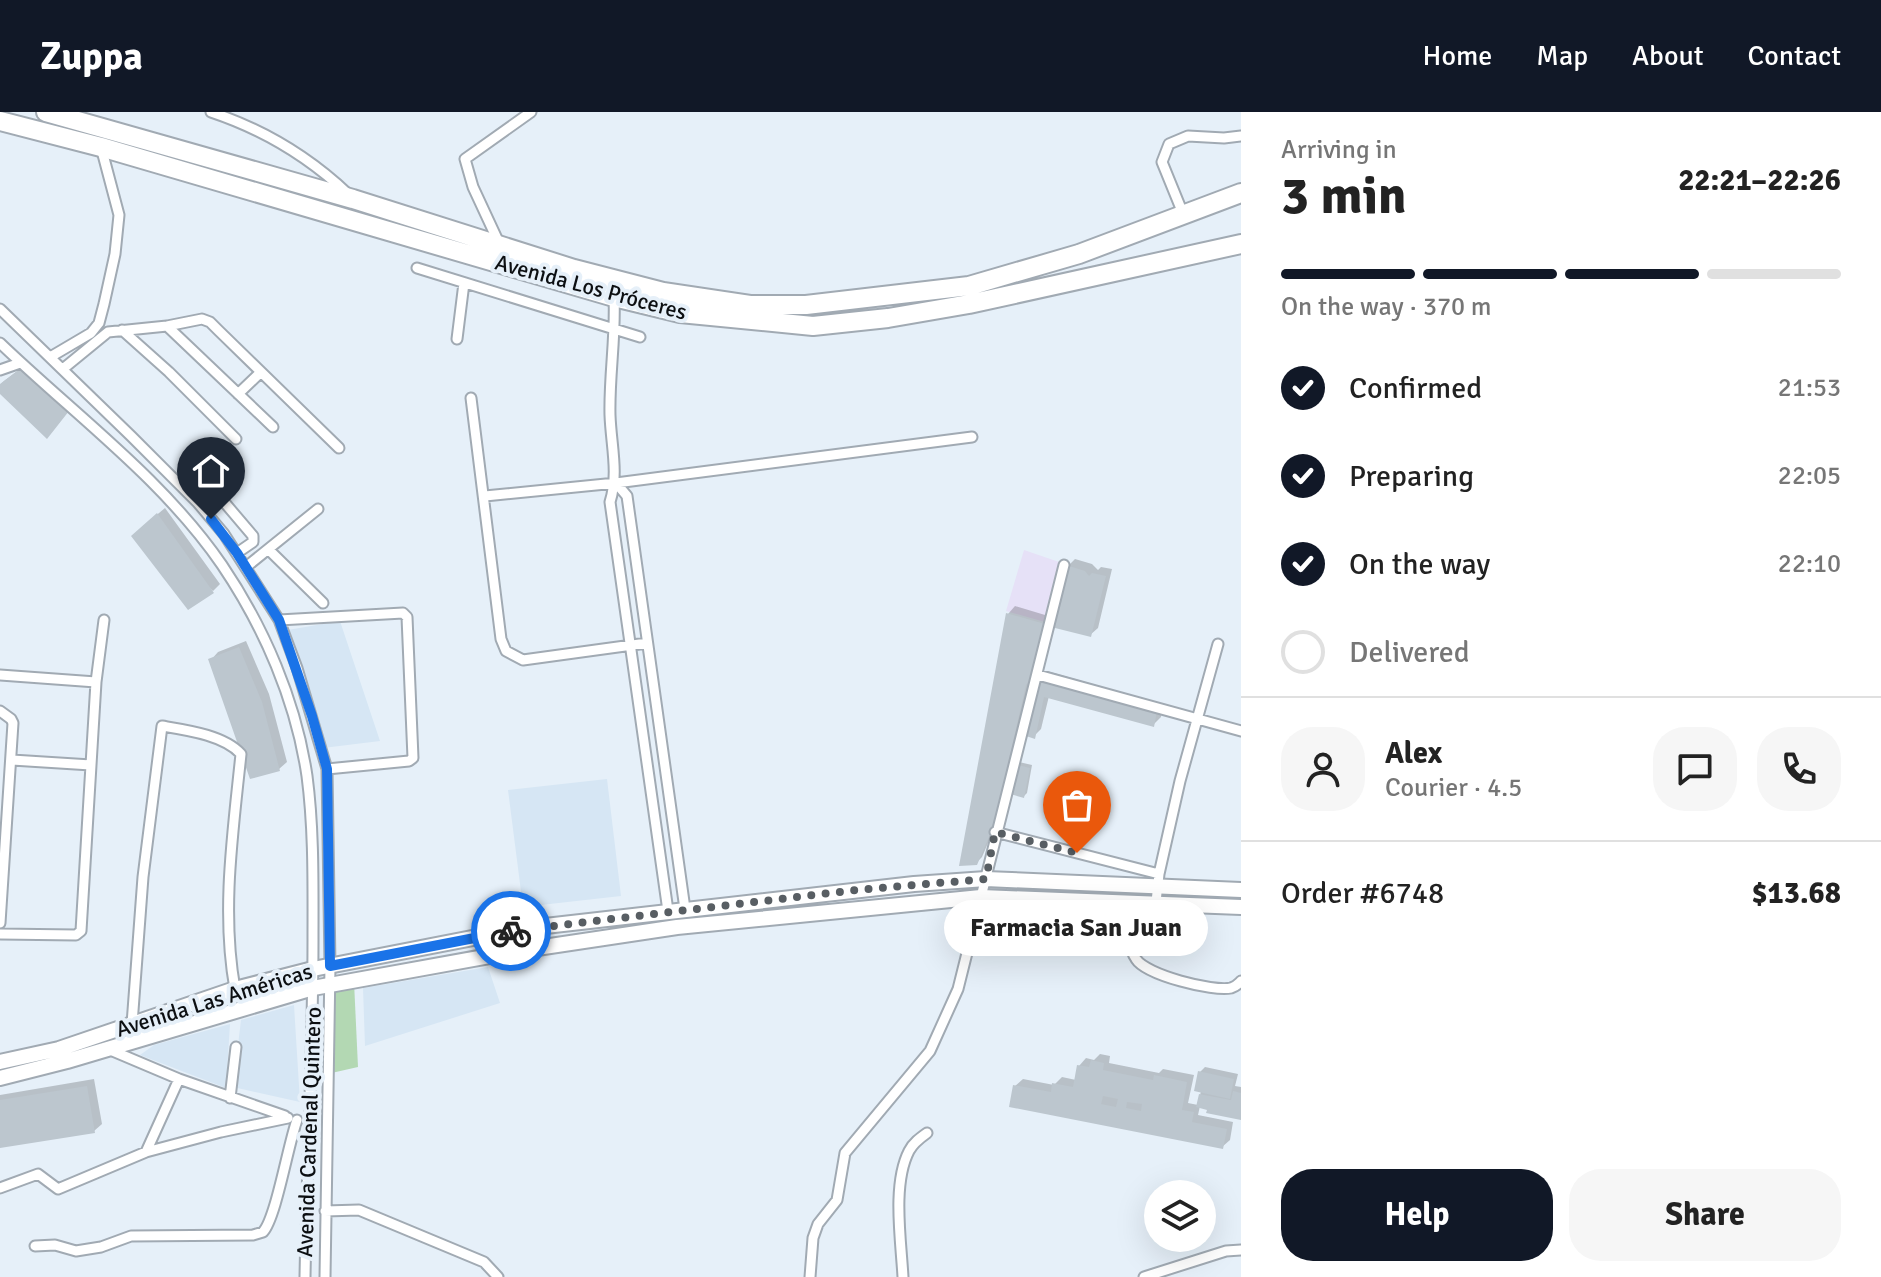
<!DOCTYPE html>
<html lang="en">
<head>
<meta charset="utf-8">
<style>
  :root { --surface:#fff; --page:#f6f6f6; --text:#222; --muted:#767676; --line:#e0e0e0; --accent:#111827 }
  body { margin:0; font-family:Signika,sans-serif; background:var(--page); color:var(--text); height:100vh; display:flex; flex-direction:column; font-size:30px; white-space:nowrap }
  * { box-sizing:border-box; margin:0 }
  p { font-size:26px; color:var(--muted) }
  .icon { flex:none; width:44px; height:44px; fill:none; stroke:currentColor; stroke-width:2; stroke-linecap:round; stroke-linejoin:round }
  .map { position:relative; flex:1; overflow:hidden }
  .sheet { display:flex; flex-direction:column; background:var(--surface); width:640px }
  .sheet>* { flex:none }
  .tools { position:absolute; left:1144px; top:1068px; display:grid; gap:16px }
  .tools a { display:grid; place-items:center; width:72px; height:72px; border-radius:50%; background:var(--surface); box-shadow:0 8px 32px #0002; font-size:40px }
  .pin { position:absolute; display:grid; place-items:center; width:68px; height:68px; color:#fff; margin:-82px -34px; border-radius:50% 50% 50% 0; rotate:-45deg; box-shadow:0 0 8px #0007 }
  .pin .icon { rotate:45deg }
  .courier { position:absolute; display:grid; place-items:center; width:80px; height:80px; margin:-40px; border:6px solid #1a73e8; border-radius:50%; background:#fff; color:#222; box-shadow:0 2px 10px #0007 }
  .bubble { position:absolute; height:56px; border-radius:28px; background:var(--surface); box-shadow:0 8px 32px #0002; font-size:26px; font-weight:700; line-height:56px; text-align:center }
  .headline em { font-style:normal; font-weight:700 }
  .headline div { display:flex; flex-direction:column-reverse }
  .headline { display:flex; align-items:center; justify-content:space-between; height:136px; padding:0 40px }
  h1 { font-size:52px; font-weight:700; line-height:60px }
  .bar { display:grid; grid-template-columns:repeat(4,1fr); gap:12px 8px; align-content:center; height:96px; padding:0 40px }
  .bar i { height:10px; border-radius:6px; background:var(--line) }
  .bar .selected { background:var(--accent) }
  .bar p { grid-column:span 4 }
  .line { display:flex; align-items:center; gap:20px; padding:0 40px; border-top:2px solid var(--line) }
  .line div { flex:1 }
  .round { display:grid; place-items:center; flex:none; width:84px; height:84px; border-radius:32px; background:var(--page) }
  ol { padding:0 40px; list-style:none }
  li { display:flex; align-items:center; gap:24px; height:88px }
  li p { margin-inline-start:auto }
  li .icon { padding:8px; border-radius:50%; background:var(--accent); color:#fff; stroke-width:4 }
  li:last-child { color:var(--muted) }
  li i { width:44px; height:44px; border:4px solid var(--line); border-radius:50% }
  .button { display:flex; gap:16px; margin-top:auto; padding:16px 40px }
  .button a { flex:1; height:92px; border-radius:32px; background:var(--accent); color:#fff; font-size:32px; font-weight:700; line-height:92px; text-align:center }
  .button a+a { background:var(--page); color:var(--text) }
  header { display:flex; align-items:center; gap:48px; box-sizing:border-box; height:112px; padding:0 40px; background:var(--accent); color:#fff }
  header strong { font-size:38px }
  nav { display:flex; gap:44px; margin-inline-start:auto; font-size:28px }
  main { display:flex; flex:1; min-height:0 }
  .map>svg:first-child { display:block }
  .built { fill:#d6e6f4 }
  .education { fill:#e6e1f7 }
  .green { fill:#b3d8b3 }
  .shadow { fill:#0003 }
  .building { fill:#bcc6ce; fill-rule:evenodd }
  .lines { fill:none; stroke-linecap:round; stroke-linejoin:round }
  .street-casing { stroke:#a1aab3; stroke-width:13 }
  .secondary-casing { stroke:#a1aab3; stroke-width:18 }
  .highway-casing { stroke:#a1aab3; stroke-width:22 }
  .street { stroke:#fff; stroke-width:9 }
  .secondary { stroke:#fff; stroke-width:14 }
  .highway { stroke:#fff; stroke-width:18 }
  .done { stroke:#585e63; stroke-width:8; stroke-dasharray:0 14.4 }
  .route { stroke:#1a73e8; stroke-width:10 }
  .labels { text-anchor:middle; dominant-baseline:central; stroke-width:8; stroke-linejoin:round; paint-order:stroke }
  .street-label { font-size:22px; fill:#0c0f12; stroke:#e6f0f9 }
</style>
</head>
<body>
<header>
<strong>Zuppa</strong>
<nav><a>Home</a><a>Map</a><a>About</a><a>Contact</a></nav>
</header>
<main>
<div class="map">
<svg width="1241" height="1165" viewBox="0 0 1241 1165">
  <rect width="100%" height="100%" fill="#e6f0f9"/>
  <path class="built" d="M340 509 380 629 323 636 282 519Z
    M607 667 621 784 523 795 508 678Z
    M488 855 500 891 365 934 363 876Z
    M294 893 300 990 233 975 241 908Z
    M230 912 226 976 140 943 154 933Z"/>
  <path class="education" d="M1024 438 1062 451 1045 510 1006 499Z"/>
  <path class="green" d="M354 870 358 955 327 962 331 875Z"/>
  <path class="shadow" d="M28 251 74 291 54 317 0 279V273L4 269Z
    M165 396 220 472 213 479 141 416Z
    M1075 447 1092 452 1098 458 1101 455 1112 457 1098 516 1090 523 1050 513 1039 566 1047 559 1163 592 1161 605 1153 613 1049 584 1041 617 1034 624 1020 620 1019 650 1032 653 1027 681 1024 684 1007 679 1001 704 995 710H997L982 745 976 751 1008 502 1015 494 1055 506 1068 454Z
    M246 529 269 582 287 650 279 657 211 548 218 540Z
    M1100 942 1110 944 1109 951 1159 961 1163 957 1194 963 1188 991 1198 993 1201 979 1200 960 1205 955 1238 962 1235 974 1241 975V1006L1200 994 1198 1003 1233 1010 1230 1028 1222 1035 1015 974 1023 967 1054 973 1062 965 1076 968 1079 954 1086 946 1094 948Z
    M94 967 102 1012 94 1019 0 1034V983Z"/>
  <path class="building" d="M20 257 69 299 47 327 0 282V272Z
    M157 401 214 481 188 498 131 424Z
    M1066 453 1085 459 1089 464 1092 461 1106 464 1091 525 1051 515Z
    M1006 501 1045 512 1036 561 1026 573 994 713 977 753 959 754Z
    M239 535 262 590 280 659 250 667 208 547Z
    M1038 565 1157 599 1154 615 1044 585 1035 627 1020 622Z
    M1014 652 1030 656 1024 686 1007 681Z
    M1091 948 1104 951 1103 958 1153 968 1154 963 1187 970 1182 998 1194 1000 1192 1010 1227 1017 1223 1037 1009 995 1013 973 1051 980 1052 971 1073 975 1077 953 1089 955ZM1103 984 1118 987 1116 995 1101 992ZM1127 990 1142 992 1141 999 1126 996Z
    M1198 959 1234 967 1230 987 1194 979Z
    M87 974 95 1021 0 1036V988Z
    M1233 979 1241 981V1008L1206 1001 1207 998 1196 995 1199 982 1231 988Z"/>
  <g class="lines">
    <defs>
      <path id="street" d="M211 0C262 17 309 45 348 82
        M1184 104 1162 50 1169 32 1188 24 1224 26 1241 24
        M499 131 473 75 465 47 531 0
        M417 156 640 225
        M614 185C616 224 609 264 610 303 611 333 619 361 610 390L668 799
        M0 197 131 324 198 391 224 422 279 508 297 556 327 657 330 854 325 1165
        M167 214 273 315
        M122 218 169 260 236 327
        M457 227 464 171
        M0 231C75 303 163 367 222 453 264 515 296 589 307 664 314 717 313 773 313 827 313 940 307 1052 305 1165
        M52 244 91 221 99 211 104 192 115 142 119 103 101 35
        M64 256 108 220 167 214 202 207 210 210 218 218 339 336
        M0 258 20 251
        M238 282 261 260
        M471 286 501 527 506 539 523 548 647 531
        M616 371 627 384 685 797
        M219 384 253 424V430L237 441
        M485 384 616 371 972 325
        M269 438 323 491
        M246 455 318 397
        M279 508 403 501 407 505 413 646 409 649 327 657
        M0 563 96 570 104 508
        M1038 563 1241 619
        M0 599 11 607 13 611 0 811
        M12 648 91 653
        M995 720 1159 762
        M1156 790 1159 762 1180 669 1218 532
        M1129 791C1130 808 1126 833 1136 847 1146 863 1213 880 1231 876 1237 874 1237 873 1241 869
        M0 822 76 823 81 819 96 570
        M132 912 143 765 162 614C186 618 224 623 241 642 233 720 221 800 235 877
        M108 937 179 967 285 1004
        M230 986 236 935
        M146 1040 179 967
        M0 1076 38 1062 58 1077 146 1040 221 1020 288 1006
        M325 1099 359 1098 484 1150 498 1165
        M35 1134 55 1133 76 1139 101 1135 131 1124 253 1123 263 1120C276 1106 288 1033 297 1008
        M810 1165 813 1126 818 1112 837 1088 845 1041 930 939 958 877 1064 453
        M903 1165C901 1128 892 1072 909 1039 913 1031 920 1026 927 1021
        M1144 1165 1226 1139 1241 1138"/>
      <path id="secondary" d="M0 950 59 937 235 877 313 857 519 817 914 772 986 767 1241 778
        M0 966 67 949 313 876 517 839 677 815 981 785 1241 795"/>
      <path id="highway" d="M46 0 353 87 574 157 663 180 750 193H806L969 174 1079 142 1241 81
        M0 9 101 35 614 185 680 201 813 214 888 206 969 192 1241 132"/>
    </defs>
    <use href="#street" class="street-casing"/>
    <use href="#secondary" class="secondary-casing"/>
    <use href="#highway" class="highway-casing"/>
    <use href="#street" class="street"/>
    <use href="#secondary" class="secondary"/>
    <use href="#highway" class="highway"/>
  </g>
  <g class="lines">
    <path class="done" d="M511 819 856 778 986 767 995 720 1077 741"/>
    <path class="route" d="M211 407 237 441 279 508 312 604 327 657 330 854 511 819"/>
  </g>
  <g class="labels">
    <g class="street-label">
      <text transform="translate(591 175) rotate(15)">Avenida Los Próceres</text>
      <text transform="translate(214 888) rotate(-17)">Avenida Las Américas</text>
      <text transform="translate(309 1020) rotate(-88)">Avenida Cardenal Quintero</text>
    </g>
  </g>
</svg>
<div class="tools">
<a><svg class="icon" aria-label="layers" viewBox="0 0 24 24"><path d="M12 4l9 5-9 5-9-5zM3 14l9 5 9-5"/></svg></a>
</div>
<div class="pin" style="left:1077px;top:741px;background:#ea580c"><svg class="icon" aria-label="bag" viewBox="0 0 24 24"><path d="M5 8h14l-1 12H6zM9 8a3 3 0 0 1 6 0"/></svg></div>
<div class="pin" style="left:211px;top:407px;background:#1f2937"><svg class="icon" aria-label="home" viewBox="0 0 24 24"><path d="M3 11l9-7 9 7M6 9v11h12V9"/></svg></div>
<div class="courier" style="left:511px;top:819px"><svg class="icon" aria-label="bike" viewBox="0 0 24 24"><circle cx="6" cy="16" r="4"/><circle cx="18" cy="16" r="4"/><path d="M6 16l4-8h5l3 8M10 8l3 8H6M13 5h3"/></svg></div>
<div class="bubble" style="left:944px;top:788px;width:264px">Farmacia San Juan</div>
</div>
<section class="sheet">
<div class="headline"><div><h1>3 min</h1><p>Arriving in</p></div><em>22:21–22:26</em></div>
<div class="bar"><i class="selected"></i><i class="selected"></i><i class="selected"></i><i></i><p>On the way · 370 m</p></div>
<ol>
<li><svg class="icon" aria-label="check" viewBox="0 0 24 24"><path d="M5 12l5 5 9-10"/></svg>Confirmed<p>21:53</p></li>
<li><svg class="icon" aria-label="check" viewBox="0 0 24 24"><path d="M5 12l5 5 9-10"/></svg>Preparing<p>22:05</p></li>
<li><svg class="icon" aria-label="check" viewBox="0 0 24 24"><path d="M5 12l5 5 9-10"/></svg>On the way<p>22:10</p></li>
<li><i></i>Delivered</li>
</ol>
<div class="line" style="height:144px"><a class="round"><svg class="icon" aria-label="person" viewBox="0 0 24 24"><circle cx="12" cy="8" r="4"/><path d="M4 21q1-7 8-7t8 7"/></svg></a><div><b>Alex</b><p>Courier · 4.5</p></div><a class="round"><svg class="icon" aria-label="chat" viewBox="0 0 24 24"><path d="M4 5h16v11H9l-5 4z"/></svg></a><a class="round"><svg class="icon" aria-label="phone" viewBox="0 0 24 24"><path d="M5 4h4l2 5-3 2q2 4 5 5l2-3 5 2v4C11 20 4 13 5 4z"/></svg></a></div>
<div class="line" style="height:104px"><div>Order #6748</div><b>$13.68</b></div>
<div class="button"><a>Help</a><a>Share</a></div>
</section>
</main>
</body>
</html>
